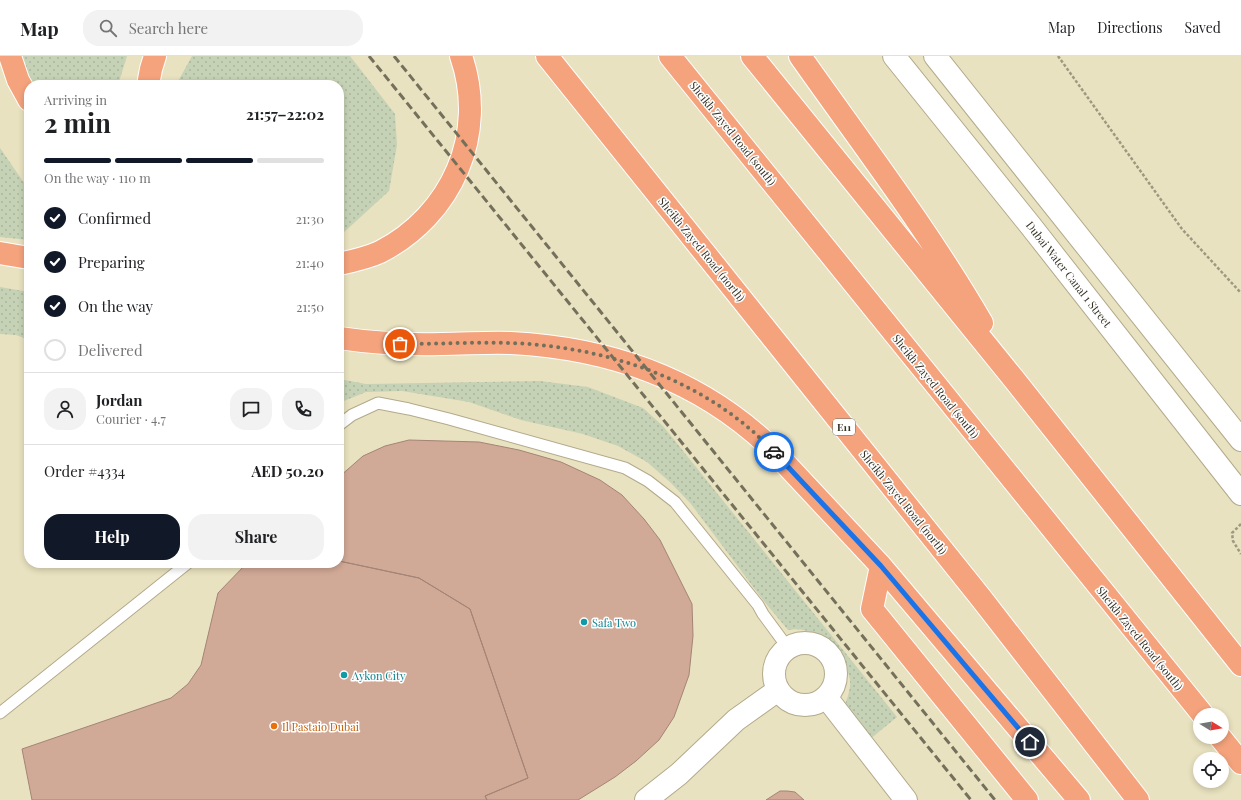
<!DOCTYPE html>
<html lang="en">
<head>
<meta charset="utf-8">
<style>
  :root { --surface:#fff; --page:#f2f2f2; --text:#202124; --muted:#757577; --line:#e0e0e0; --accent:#111827 }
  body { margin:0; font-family:"Playfair Display",serif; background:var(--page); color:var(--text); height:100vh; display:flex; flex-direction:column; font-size:15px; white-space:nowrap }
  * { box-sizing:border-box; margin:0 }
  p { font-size:13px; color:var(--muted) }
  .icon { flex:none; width:22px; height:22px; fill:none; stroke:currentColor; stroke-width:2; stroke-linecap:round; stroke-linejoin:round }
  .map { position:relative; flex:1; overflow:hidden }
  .details { position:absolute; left:24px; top:24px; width:320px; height:488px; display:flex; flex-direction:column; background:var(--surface); border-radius:16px; box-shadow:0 2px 6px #0003 }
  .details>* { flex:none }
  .needle { width:26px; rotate:101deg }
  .fabs { position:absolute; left:1193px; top:652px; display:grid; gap:8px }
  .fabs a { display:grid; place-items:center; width:36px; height:36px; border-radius:50%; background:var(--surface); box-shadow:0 2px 6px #0003; font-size:20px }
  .pin { position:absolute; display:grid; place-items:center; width:34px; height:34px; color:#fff; margin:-17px; border:2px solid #fff; border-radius:50%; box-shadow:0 1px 4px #0007 }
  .courier { position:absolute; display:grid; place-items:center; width:40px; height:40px; margin:-20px; border:3px solid #1a73e8; border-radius:50%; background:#fff; color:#222; box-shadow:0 1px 5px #0007 }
  .overview em { font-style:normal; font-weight:700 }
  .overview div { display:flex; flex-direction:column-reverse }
  .overview { display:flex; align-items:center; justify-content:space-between; height:68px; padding:0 20px }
  h1 { font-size:26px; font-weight:700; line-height:30px }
  .bar { display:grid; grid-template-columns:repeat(4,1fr); gap:6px 4px; align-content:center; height:48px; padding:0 20px }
  .bar i { height:5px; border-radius:3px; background:var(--line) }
  .bar .selected { background:var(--accent) }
  .bar p { grid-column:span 4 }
  .line { display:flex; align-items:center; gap:10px; padding:0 20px; border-top:1px solid var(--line) }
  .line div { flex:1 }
  .round { display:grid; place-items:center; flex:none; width:42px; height:42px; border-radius:16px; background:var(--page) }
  ol { padding:0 20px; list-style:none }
  li { display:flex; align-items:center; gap:12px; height:44px }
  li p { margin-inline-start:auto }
  li .icon { padding:4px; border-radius:50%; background:var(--accent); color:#fff; stroke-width:4 }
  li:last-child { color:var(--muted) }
  li i { width:22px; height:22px; border:2px solid var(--line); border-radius:50% }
  .cta { display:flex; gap:8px; margin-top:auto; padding:8px 20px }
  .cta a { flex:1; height:46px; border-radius:16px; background:var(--accent); color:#fff; font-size:16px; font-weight:700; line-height:46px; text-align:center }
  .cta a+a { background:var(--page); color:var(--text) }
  header { display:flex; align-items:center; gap:24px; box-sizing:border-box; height:56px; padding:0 20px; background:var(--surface); border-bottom:1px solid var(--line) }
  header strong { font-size:19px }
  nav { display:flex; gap:22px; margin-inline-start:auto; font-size:14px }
  .search { width:280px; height:36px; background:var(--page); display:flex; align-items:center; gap:10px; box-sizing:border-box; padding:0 14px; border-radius:16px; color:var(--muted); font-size:15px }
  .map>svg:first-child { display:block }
  .grass { fill:url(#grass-dots) }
  .building { fill:#d1a997; stroke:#a48476 }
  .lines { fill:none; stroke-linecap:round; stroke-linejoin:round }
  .service-casing { stroke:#b2aa8b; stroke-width:13 }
  .minor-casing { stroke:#b2aa8b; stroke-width:24 }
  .tertiary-casing { stroke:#b2aa8b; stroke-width:24 }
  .motorway-casing { stroke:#fff; stroke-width:24 }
  .path { stroke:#9d987f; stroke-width:2.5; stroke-dasharray:3 2; stroke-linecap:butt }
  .service { stroke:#fff; stroke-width:11 }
  .minor { stroke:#fff; stroke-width:22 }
  .tertiary { stroke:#fff; stroke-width:22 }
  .motorway { stroke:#f4a37d; stroke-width:22 }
  .rail { stroke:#74705c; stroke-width:3; stroke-dasharray:8 4; stroke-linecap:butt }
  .done { stroke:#736f5b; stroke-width:4; stroke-dasharray:0 7.2 }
  .route { stroke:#1a73e8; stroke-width:5 }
  .culture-dot { fill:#0f9aa8; stroke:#fff; stroke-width:1.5 }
  .food-dot { fill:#e8710a; stroke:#fff; stroke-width:1.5 }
  .labels { text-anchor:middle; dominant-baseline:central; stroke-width:3; stroke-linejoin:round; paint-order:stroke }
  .shield { fill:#fff; stroke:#716f66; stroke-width:1 }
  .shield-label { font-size:10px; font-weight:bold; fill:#343124 }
  .street-label { font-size:11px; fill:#343124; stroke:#fff }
  .culture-label { font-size:11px; fill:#0d838f; stroke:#fff; text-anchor:start }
  .food-label { font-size:11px; fill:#c56008; stroke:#fff; text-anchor:start }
</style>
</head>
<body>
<header>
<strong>Map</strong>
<div class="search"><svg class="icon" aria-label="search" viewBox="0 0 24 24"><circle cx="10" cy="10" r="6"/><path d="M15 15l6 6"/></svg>Search here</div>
<nav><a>Map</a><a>Directions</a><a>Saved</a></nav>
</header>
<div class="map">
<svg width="1241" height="744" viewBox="0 0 1241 744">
  <defs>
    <pattern id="grass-dots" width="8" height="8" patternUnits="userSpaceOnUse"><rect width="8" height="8" fill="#c6d2b5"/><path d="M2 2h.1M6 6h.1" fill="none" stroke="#abb59c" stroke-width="1.8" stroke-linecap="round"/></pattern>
  </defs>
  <rect width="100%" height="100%" fill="#e9e2c0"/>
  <path class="grass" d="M15 0H127L118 29H29Z
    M192 0H350L395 58 397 89 389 135 342 178 339 179V29H176Z
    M0 92 29 134V184L0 181Z
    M0 231 29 236V284L16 279 0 278Z
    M339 323 366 328 540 325 588 331 643 352 663 370 897 661 869 684 844 651C847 643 851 633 850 624 845 596 817 568 788 574L763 544 691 448 671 427 647 406 618 390 583 378 521 364 469 346 402 335 366 336 339 347Z"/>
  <path class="building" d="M409 384 479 386 519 394 561 406 600 424 622 439 644 463 660 484 692 548 693 580 689 619 674 661 659 684 636 705 615 721 578 744H487L485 740 528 722 470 553 419 522 339 505V421L363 400 385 390Z
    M339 505 419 522 470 553 528 722 485 740 487 744H32L22 693 171 642 188 628 201 609 218 537 247 507H339Z
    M780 735H787L795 736 804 744H766Z"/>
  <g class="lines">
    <defs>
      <path id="service" d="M339 369 352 359 378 347 409 353 449 363 625 412 648 425 675 446 758 549 763 558 788 592
        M0 657 188 507"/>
      <path id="minor" d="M894 0 1030 169 1241 438
        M935 0 1241 384"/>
      <path id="tertiary" d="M774 618a31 31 0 1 1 62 0a31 31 0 1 1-62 0Z
        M826 641 906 744
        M646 744 679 718 736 664 778 634"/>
      <path id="motorway" d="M10 0 18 24 29 44
        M547 0 981 542 1138 744
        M670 0 1203 659
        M752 0 1013 322 1241 609
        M800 0C862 88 928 174 982 267
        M148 29 151 13 155 0
        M0 197 29 202
        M339 208C353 205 367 202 380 196 452 159 488 78 461 0
        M339 282C373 287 407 289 442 288 465 288 488 286 511 287 608 292 695 321 767 388L881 510 1079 744
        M881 510 872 553 1027 744
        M1220 681 1241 707"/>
    </defs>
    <use href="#service" class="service-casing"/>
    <use href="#minor" class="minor-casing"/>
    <use href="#tertiary" class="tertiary-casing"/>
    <use href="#motorway" class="motorway-casing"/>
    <path class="path" d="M1058 0 1182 173 1241 237
      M1241 468 1232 477 1233 485 1241 498"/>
    <use href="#service" class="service"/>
    <use href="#minor" class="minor"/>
    <use href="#tertiary" class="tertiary"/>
    <use href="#motorway" class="motorway"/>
    <path class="rail" d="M369 0 971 744
      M394 0 995 744"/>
  </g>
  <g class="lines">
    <path class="done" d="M400 288C437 288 473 286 509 287 606 290 707 324 774 396"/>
    <path class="route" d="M774 396 881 510 1030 686"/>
  </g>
  <g class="culture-dot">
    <circle cx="584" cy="566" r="4"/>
    <circle cx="344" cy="619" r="4"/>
  </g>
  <circle class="food-dot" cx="274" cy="670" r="4"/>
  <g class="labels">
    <rect class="shield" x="833" y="363" width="22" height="16" rx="3"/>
    <g class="shield-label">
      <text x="844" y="371">E11</text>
    </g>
    <g class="street-label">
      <text transform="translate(733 77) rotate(51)">Sheikh Zayed Road (south)</text>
      <text transform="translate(702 193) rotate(51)">Sheikh Zayed Road (north)</text>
      <text transform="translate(1069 218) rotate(52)">Dubai Water Canal 1 Street</text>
      <text transform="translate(936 330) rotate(51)">Sheikh Zayed Road (south)</text>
      <text transform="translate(904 446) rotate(51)">Sheikh Zayed Road (north)</text>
      <text transform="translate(1140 582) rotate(51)">Sheikh Zayed Road (south)</text>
    </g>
    <g class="culture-label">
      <text x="592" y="566">Safa Two</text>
      <text x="352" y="619">Aykon City</text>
    </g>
    <g class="food-label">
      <text x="282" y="670">Il Pastaio Dubai</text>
    </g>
  </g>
</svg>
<div class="fabs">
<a><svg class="needle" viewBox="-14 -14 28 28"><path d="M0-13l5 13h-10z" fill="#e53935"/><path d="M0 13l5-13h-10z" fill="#757577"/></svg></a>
<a><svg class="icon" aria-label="locate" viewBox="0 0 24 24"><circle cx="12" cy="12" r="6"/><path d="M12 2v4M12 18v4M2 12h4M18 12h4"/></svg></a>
</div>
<div class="pin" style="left:400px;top:288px;background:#ea580c"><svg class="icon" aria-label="bag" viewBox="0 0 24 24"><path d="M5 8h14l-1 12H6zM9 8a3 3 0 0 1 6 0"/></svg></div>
<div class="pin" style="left:1030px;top:686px;background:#1f2937"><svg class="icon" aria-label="home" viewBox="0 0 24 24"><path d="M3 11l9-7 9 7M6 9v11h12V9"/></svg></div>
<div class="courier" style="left:774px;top:396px"><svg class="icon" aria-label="car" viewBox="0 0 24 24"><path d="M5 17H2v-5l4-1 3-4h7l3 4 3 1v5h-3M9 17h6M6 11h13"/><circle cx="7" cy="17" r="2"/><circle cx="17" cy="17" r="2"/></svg></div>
<section class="details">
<div class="overview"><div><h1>2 min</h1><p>Arriving in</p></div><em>21:57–22:02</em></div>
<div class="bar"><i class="selected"></i><i class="selected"></i><i class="selected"></i><i></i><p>On the way · 110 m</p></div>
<ol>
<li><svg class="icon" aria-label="check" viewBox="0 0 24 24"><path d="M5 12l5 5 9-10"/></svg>Confirmed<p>21:30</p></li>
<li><svg class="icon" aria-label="check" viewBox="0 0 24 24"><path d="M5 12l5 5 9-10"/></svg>Preparing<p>21:40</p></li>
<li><svg class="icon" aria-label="check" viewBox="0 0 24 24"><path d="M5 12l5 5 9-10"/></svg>On the way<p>21:50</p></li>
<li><i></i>Delivered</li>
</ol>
<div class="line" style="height:72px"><a class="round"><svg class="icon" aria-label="person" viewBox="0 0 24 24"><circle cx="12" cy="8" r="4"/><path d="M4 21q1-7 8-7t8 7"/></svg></a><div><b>Jordan</b><p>Courier · 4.7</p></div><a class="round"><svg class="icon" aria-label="chat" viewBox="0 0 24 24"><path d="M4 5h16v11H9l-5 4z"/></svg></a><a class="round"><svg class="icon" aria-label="phone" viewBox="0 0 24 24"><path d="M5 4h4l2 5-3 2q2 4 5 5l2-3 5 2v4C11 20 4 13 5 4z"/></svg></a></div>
<div class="line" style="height:52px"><div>Order #4334</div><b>AED 50.20</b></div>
<div class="cta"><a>Help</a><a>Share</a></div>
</section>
</div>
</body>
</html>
